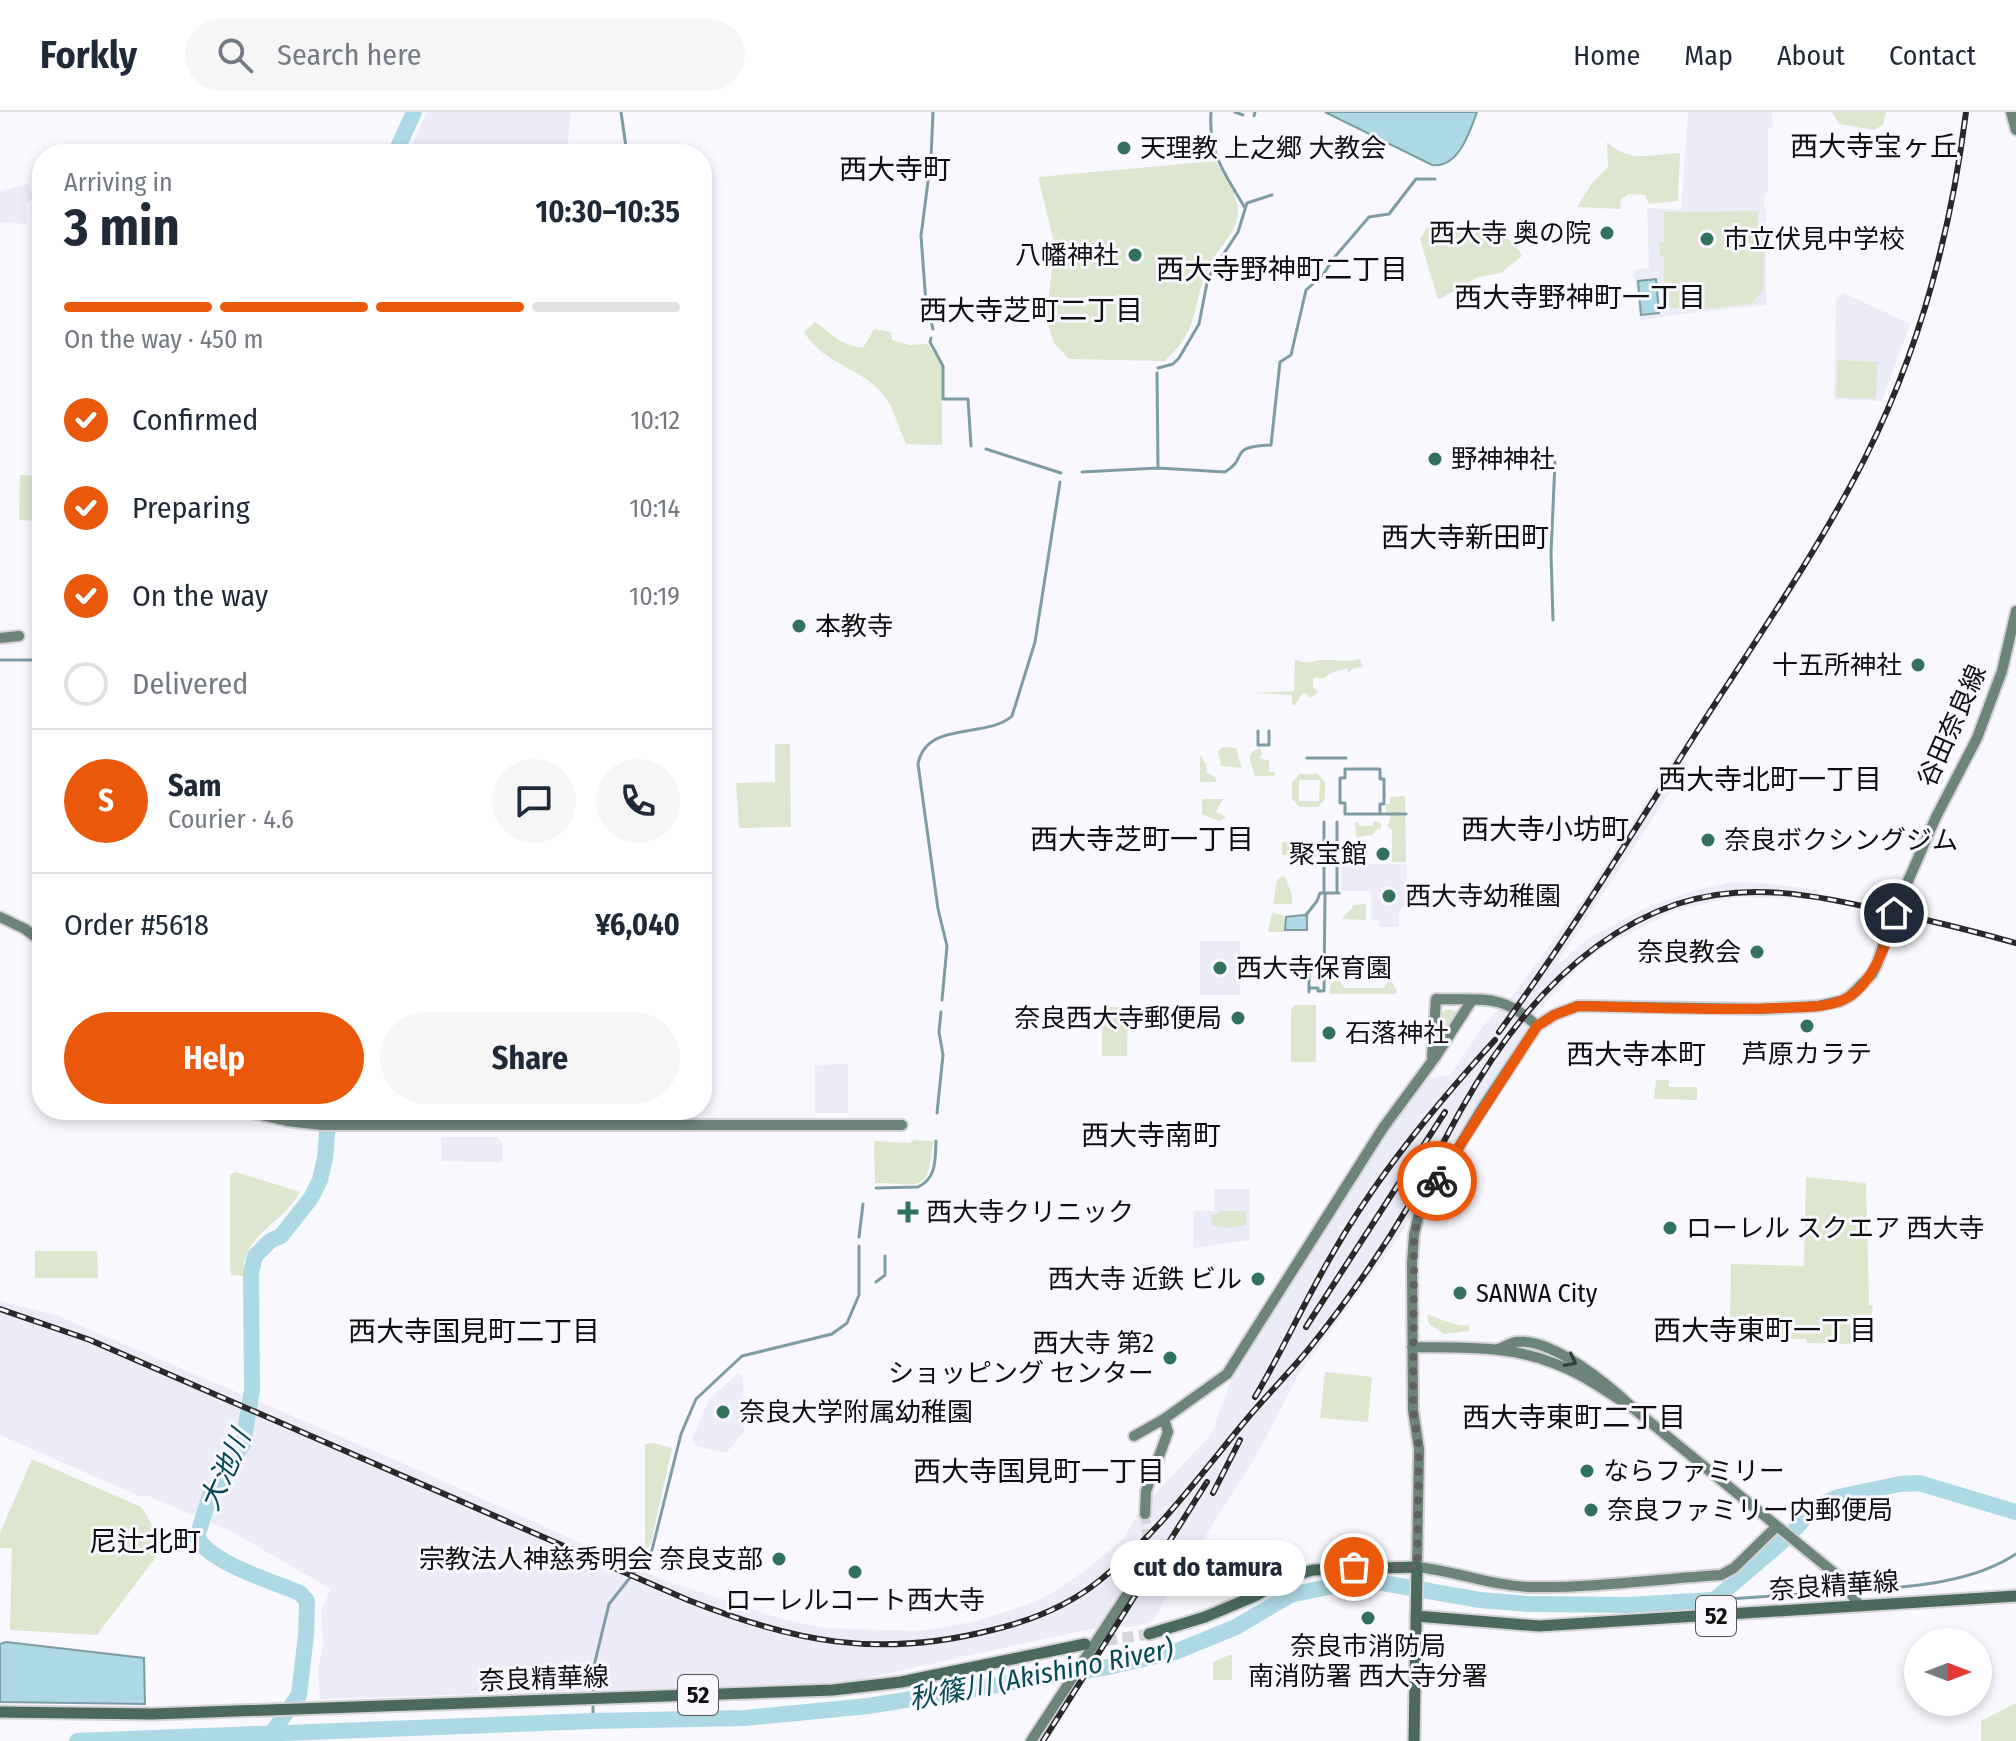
<!DOCTYPE html>
<html lang="en">
<head>
<meta charset="utf-8">
<style>
  :root { --surface:#fff; --page:#f6f6f7; --text:#1f2937; --muted:#747a83; --line:#e0e1e3; --accent:#ea580c }
  body { margin:0; font-family:"Fira Sans Condensed","Noto Sans JP",sans-serif; background:var(--page); color:var(--text); height:100vh; display:flex; flex-direction:column; font-size:30px; white-space:nowrap }
  * { box-sizing:border-box; margin:0 }
  p { font-size:26px; color:var(--muted) }
  .icon { flex:none; width:44px; height:44px; fill:none; stroke:currentColor; stroke-width:2; stroke-linecap:round; stroke-linejoin:round }
  .map { position:relative; flex:1; overflow:hidden }
  .drawer { position:absolute; left:32px; top:32px; width:680px; height:976px; display:flex; flex-direction:column; background:var(--surface); border-radius:32px; box-shadow:0 4px 12px #0003 }
  .drawer>* { flex:none }
  .needle { width:52px; rotate:90deg }
  .buttons { position:absolute; left:1904px; top:1516px; display:grid; gap:16px }
  .buttons a { display:grid; place-items:center; width:88px; height:88px; border-radius:50%; background:var(--surface); box-shadow:0 4px 12px #0003; font-size:40px }
  .pin { position:absolute; display:grid; place-items:center; width:68px; height:68px; color:#fff; margin:-34px; border:4px solid #fff; border-radius:50%; box-shadow:0 2px 8px #0007 }
  .courier { position:absolute; display:grid; place-items:center; width:80px; height:80px; margin:-40px; border:6px solid #ea580c; border-radius:50%; background:#fff; color:#222; box-shadow:0 2px 10px #0007 }
  .bubble { position:absolute; height:56px; border-radius:28px; background:var(--surface); box-shadow:0 4px 12px #0003; font-size:26px; font-weight:700; line-height:56px; text-align:center }
  .overview em { font-style:normal; font-weight:700 }
  .overview div { display:flex; flex-direction:column-reverse }
  .overview { display:flex; align-items:center; justify-content:space-between; height:136px; padding:0 32px }
  h1 { font-size:52px; font-weight:700; line-height:60px }
  .bar { display:grid; grid-template-columns:repeat(4,1fr); gap:12px 8px; align-content:center; height:96px; padding:0 32px }
  .bar i { height:10px; border-radius:6px; background:var(--line) }
  .bar .active { background:var(--accent) }
  .bar p { grid-column:span 4 }
  .line { display:flex; align-items:center; gap:20px; padding:0 32px; border-top:2px solid var(--line) }
  .line div { flex:1 }
  .round { display:grid; place-items:center; flex:none; width:84px; height:84px; border-radius:42px; background:var(--page) }
  ol { padding:0 32px; list-style:none }
  li { display:flex; align-items:center; gap:24px; height:88px }
  li p { margin-inline-start:auto }
  li .icon { padding:8px; border-radius:50%; background:var(--accent); color:#fff; stroke-width:4 }
  li:last-child { color:var(--muted) }
  li i { width:44px; height:44px; border:4px solid var(--line); border-radius:50% }
  .button { display:flex; gap:16px; margin-top:auto; padding:16px 32px }
  .button a { flex:1; height:92px; border-radius:48px; background:var(--accent); color:#fff; font-size:32px; font-weight:700; line-height:92px; text-align:center }
  .button a+a { background:var(--page); color:var(--text) }
  header { display:flex; align-items:center; gap:48px; box-sizing:border-box; height:112px; padding:0 40px; background:var(--surface); border-bottom:2px solid var(--line) }
  header strong { font-size:38px }
  nav { display:flex; gap:44px; margin-inline-start:auto; font-size:28px }
  .search { width:560px; height:72px; background:var(--page); display:flex; align-items:center; gap:20px; box-sizing:border-box; padding:0 28px; border-radius:44px; color:var(--muted); font-size:30px }
  .map>svg:first-child { display:block }
  .built { fill:#ececf8 }
  .green { fill:#dde7cf; fill-rule:evenodd }
  .water { fill:#add9e4; stroke:#7e9ca4; stroke-width:2 }
  .lines { fill:none; stroke-linecap:round; stroke-linejoin:round }
  .stream { stroke:#7e9ca4; stroke-width:3 }
  .river { stroke:#add9e4; stroke-width:16 }
  .secondary-tunnel { stroke:#d6d5da; stroke-width:10; stroke-dasharray:10 5; stroke-linecap:butt }
  .primary-tunnel { stroke:#d6d5da; stroke-width:11; stroke-dasharray:11 5.5; stroke-linecap:butt }
  .secondary-casing { stroke:#d4d3d8; stroke-width:14 }
  .primary-casing { stroke:#d4d3d8; stroke-width:15 }
  .secondary { stroke:#6c847a; stroke-width:10 }
  .primary { stroke:#4b6a5d; stroke-width:11 }
  .rail-casing { stroke:#29292b; stroke-width:6 }
  .rail { stroke:#f9f8fe; stroke-width:3; stroke-dasharray:9; stroke-linecap:butt }
  .oneway { stroke:#343e3a }
  .done { stroke:#616163; stroke-width:8; stroke-dasharray:0 14.4 }
  .route { stroke:#ea580c; stroke-width:10 }
  .poi-dot { fill:#32715e; stroke:#f9f8fe; stroke-width:3 }
  .labels { text-anchor:middle; dominant-baseline:central; stroke-width:6; stroke-linejoin:round; paint-order:stroke }
  .shield { fill:#f9f8fe; stroke:#555557; stroke-width:2 }
  .shield-label { font-size:24px; font-weight:bold; fill:#0f0f10 }
  .poi-label { font-size:26px; fill:#0f0f10; stroke:#f9f8fe; text-anchor:start }
  .street-label { font-size:26px; fill:#0f0f10; stroke:#f9f8fe }
  .neighbourhood-label { font-size:28px; fill:#0f0f10; stroke:#f9f8fe }
  .water-label { font-size:28px; font-style:italic; fill:#074954; stroke:#f9f8fe }
</style>
</head>
<body>
<header>
<strong>Forkly</strong>
<div class="search"><svg class="icon" aria-label="search" viewBox="0 0 24 24"><circle cx="10" cy="10" r="6"/><path d="M15 15l6 6"/></svg>Search here</div>
<nav><a>Home</a><a>Map</a><a>About</a><a>Contact</a></nav>
</header>
<div class="map">
<svg width="2016" height="1629" viewBox="0 0 2016 1629">
  <rect width="100%" height="100%" fill="#f9f8fe"/>
  <path class="built" d="M427 0H571L567 42H408Z
    M1688 0H1772L1773 15 1768 16V80L1765 82 1764 96 1766 97V193L1665 204 1640 209 1634 158 1649 156 1647 96 1681 98Z
    M28 72 35 86 25 91 27 112 0 110V79Z
    M1844 181 1910 212 1882 289 1834 287 1836 187Z
    M1676 642 1689 652 1557 851 1562 850 1587 827 1643 797 1693 779 1731 770 1761 771 1819 778 1818 788 1736 785 1676 798 1607 833 1581 853 1539 897 1464 1011 1401 1122 1297 1265 1259 1339 1152 1509 1139 1514 1090 1517 857 1568 827 1571 320 1587 318 1560 323 1531 321 1499 331 1477 234 1421 146 1383 141 1385 0 1323V1189L56 1203 407 1353 661 1467 782 1507 824 1516 920 1519 972 1510 1033 1491 1057 1478 1092 1453 1124 1426 1141 1396 1206 1328 1213 1318 1230 1271 1390 1017 1429 966 1450 963 1485 912 1514 882 1583 788Z
    M1341 752H1407V789L1399 800V815H1379V808H1371V779H1341Z
    M1200 829H1240V883H1200Z
    M848 952V1001H815V953Z
    M441 1025H498L502 1030V1050L442 1049Z
    M1214 1077H1250V1128L1193 1136 1194 1098 1214 1099Z
    M738 1261 743 1264 744 1320 726 1341 696 1334 692 1327 709 1288Z"/>
  <path class="green" d="M1832 0H1886L1883 13 1874 18 1839 12Z
    M1607 30C1630 52 1651 42 1680 41L1678 89 1649 92 1645 83 1629 82 1621 87 1620 97 1577 95 1592 71 1608 55Z
    M1216 49C1223 64 1239 83 1238 100 1237 122 1217 136 1209 155 1191 192 1201 217 1165 249L1069 247 1054 231 1046 206 1055 134 1038 65Z
    M1758 99V121H1765L1763 178 1751 192 1680 200 1679 196H1664V144H1660L1659 130H1664V100Z
    M1427 115C1456 115 1508 111 1522 144L1501 161 1478 165 1438 188 1420 127Z
    M815 210C834 223 838 232 863 236L874 217 891 220 892 228 909 233 928 232 942 255V333L906 332C899 317 893 293 882 281 859 255 822 251 804 220Z
    M1838 248 1878 250 1876 287 1836 285Z
    M20 363 42 364V409L19 408Z
    M1295 547C1306 554 1314 547 1326 548 1339 548 1347 550 1360 547L1363 555 1354 556 1348 561 1347 556 1329 562 1324 566H1313V575L1318 580 1310 586 1306 581 1302 582 1295 593H1292V583L1252 581 1294 579Z
    M775 632H790L791 715 739 716 736 671 775 670Z
    M1223 635 1236 636 1242 656 1221 654 1218 639Z
    M1260 636 1262 641 1260 647 1269 648V660H1275L1274 664H1255L1249 645 1253 639Z
    M1200 643 1207 653 1206 660 1216 666V670H1200Z
    M1300 662H1318L1325 670V687L1318 695H1300L1292 687V670ZM1299 668H1320L1319 689H1299Z
    M1405 684 1406 750H1392V718L1387 714 1391 706 1389 701H1386V692H1390V685Z
    M1202 687H1223L1216 700 1226 705 1219 709 1202 702Z
    M1373 709 1381 711V717L1376 718 1373 723 1356 725 1355 710H1358L1359 714H1373Z
    M1309 729H1321V744H1309V749H1303L1302 743H1282V730H1294V740H1305L1309 737Z
    M1284 763 1292 782V792H1273L1277 768Z
    M1366 792V808L1342 807 1354 793Z
    M1272 800 1284 804 1285 820H1268Z
    M1338 866 1344 876H1384L1390 866 1397 879 1396 882H1331L1329 880 1331 872Z
    M1294 893H1316V950H1291V898Z
    M1108 895H1128L1127 944H1102V900Z
    M1446 897 1459 900 1442 925V900Z
    M1656 968H1669V975H1697V988L1654 987Z
    M915 1028 933 1029C928 1082 923 1072 875 1071L874 1029 909 1031Z
    M236 1060 300 1080C284 1111 239 1124 244 1164L231 1163 230 1150V1063Z
    M1806 1065 1866 1071 1869 1193H1873L1870 1212 1855 1232 1807 1231 1806 1227H1752L1744 1218 1730 1217 1731 1152 1804 1154Z
    M1219 1099H1246V1113L1226 1116 1212 1113 1210 1103 1218 1102Z
    M35 1139H97L98 1166H35Z
    M1427 1202 1453 1212 1469 1214V1219L1444 1222 1429 1212Z
    M1325 1260 1372 1265 1368 1310 1320 1306Z
    M654 1331 672 1336 651 1431 645 1440V1332Z
    M32 1347 141 1395C153 1409 157 1426 156 1445L97 1523 10 1518 12 1436H0V1421Z
    M1232 1542V1568H1213V1550Z
    M2016 1591V1629H1981V1609Z"/>
  <path class="water" d="M1325 0H1477C1470 20 1458 57 1432 53Z
    M1656 167 1659 201 1641 203 1638 169Z
    M1303 803 1307 804V818H1285L1286 805Z
    M6 1530 144 1546 145 1592 0 1590V1532Z"/>
  <g class="lines">
    <path class="stream" d="M621 0 627 42
      M1211 0C1208 42 1225 61 1245 96
      M1235 0 1243 3
      M1254 4 1255 0
      M933 217 926 191 921 124 931 46 933 0
      M931 226 930 230 943 254V287H968L971 334
      M1158 256 1173 252 1179 246 1199 212 1208 166 1238 120 1247 91 1272 83
      M1157 261 1158 356
      M986 337 1061 361
      M1082 360 1158 356 1225 360C1250 345 1226 335 1271 333L1280 250 1291 243 1306 178 1323 163 1333 147 1369 105 1389 102 1416 67H1435
      M1553 508 1551 441 1555 350
      M0 548H42
      M1258 619V633H1269V619
      M1307 646H1346
      M1380 702V692H1384V667H1380V657H1345V666H1340V691H1345V702H1406
      M1324 710V781
      M1337 710V781
      M1306 803 1317 789 1320 781H1339
      M1309 858V880
      M1309 876H1318V879H1324L1325 781
      M942 888 947 834 938 797 918 652C926 608 987 627 1012 604L1035 530 1060 370
      M937 1001 943 943 939 920 941 900
      M876 1076 918 1075C937 1066 935 1048 936 1029
      M859 1125 863 1092
      M876 1170 885 1163V1144
      M1854 1479C1906 1475 1971 1472 2016 1442
      M1714 1488 1846 1479
      M593 1609V1558L609 1492 652 1438 681 1322 696 1287 742 1244 832 1222 847 1211 859 1183V1134"/>
    <path class="river" d="M395 42 414 0
      M1796 1416 1812 1397 1838 1385 1900 1372 1919 1371 2016 1400
      M271 1622 299 1583 306 1523 307 1489 300 1481C272 1469 211 1452 197 1425L210 1383 243 1332 252 1278 251 1161 255 1144 270 1129 281 1124 311 1086 320 1068 325 1046 329 998
      M77 1629 593 1609 745 1606 868 1594 1108 1555 1175 1540 1236 1515 1290 1483 1347 1471H1383L1480 1488 1528 1492 1627 1493 1714 1488 1790 1423"/>
    <path class="secondary-tunnel" d="M1145 1402 1149 1439"/>
    <path class="primary-tunnel" d="M1090 1531 1149 1522"/>
    <defs>
      <path id="secondary" d="M2011 0 2016 18
        M0 526 19 524
        M0 805 25 817 42 830
        M1432 945 1436 887C1482 889 1501 880 1537 914
        M239 998 287 1009 322 1013H902
        M668 998V1012
        M1412 1235C1460 1236 1508 1233 1553 1251 1582 1261 1608 1281 1634 1297 1610 1274 1552 1225 1516 1230 1510 1231 1504 1235 1498 1237
        M1634 1297 1838 1464 1860 1494
        M1134 1324 1164 1307 1227 1262 1383 1016 1436 944 1472 888
        M1145 1402 1146 1379 1168 1320 1164 1307
        M1776 1415 1734 1456 1721 1463C1658 1467 1595 1476 1531 1475 1492 1474 1456 1459 1417 1455L1419 1337 1413 1298 1412 1151 1414 1123 1419 1101 1481 998 1537 914 1554 903 1578 894 1761 897 1818 894 1841 889 1850 884 1872 862 1877 852 1894 801 1936 705 1977 626 2002 559 2016 499
        M1031 1629 1149 1449V1439"/>
      <path id="primary" d="M1416 1504 1539 1514 2016 1484
        M1149 1522 1205 1505 1255 1484 1292 1464 1313 1458 1417 1455 1414 1629
        M0 1600 152 1602 833 1578 901 1570 1085 1532"/>
    </defs>
    <use href="#secondary" class="secondary-casing"/>
    <use href="#primary" class="primary-casing"/>
    <use href="#secondary" class="secondary"/>
    <use href="#primary" class="primary"/>
    <defs>
      <path id="rail" d="M1499 920C1570 823 1633 720 1698 618 1755 529 1817 441 1865 346 1920 237 1951 120 1966 0
        M0 1197 90 1228 688 1488C794 1530 878 1547 992 1518 1030 1509 1068 1494 1099 1469 1156 1424 1200 1363 1246 1308 1266 1284 1288 1262 1308 1238 1345 1192 1379 1144 1409 1093 1428 1061 1444 1028 1462 996 1511 909 1580 825 1677 792 1748 769 1814 783 1885 799 1929 808 1973 819 2016 831
        M1306 1215 1445 1000
        M1255 1285C1283 1238 1305 1188 1333 1141 1377 1064 1435 994 1495 928
        M1213 1381 1240 1328
        M1043 1629 1207 1370"/>
    </defs>
    <use href="#rail" class="rail-casing"/>
    <use href="#rail" class="rail"/>
  </g>
  <defs><path id="oneway-chevron" d="M-2-3.5L2.5 0L-2 3.5" fill="none" stroke-width="1.6" stroke-linecap="round" stroke-linejoin="round" transform="scale(2)"/></defs>
  <use class="oneway" href="#oneway-chevron" transform="translate(1571 1249) rotate(27)"/>
  <g class="lines">
    <path class="done" d="M1354 1455H1417L1419 1337 1413 1298 1414 1123 1419 1101 1437 1069"/>
    <path class="route" d="M1437 1069 1537 914 1554 903 1578 894C1646 895 1714 899 1782 896 1802 895 1825 896 1843 888 1871 876 1889 829 1894 801"/>
  </g>
  <g class="poi-dot">
    <circle cx="1124" cy="36" r="8"/>
    <circle cx="1607" cy="121" r="8"/>
    <circle cx="1707" cy="127" r="8"/>
    <circle cx="1135" cy="143" r="8"/>
    <circle cx="1435" cy="347" r="8"/>
    <circle cx="799" cy="514" r="8"/>
    <circle cx="1918" cy="553" r="8"/>
    <circle cx="1708" cy="728" r="8"/>
    <circle cx="1383" cy="742" r="8"/>
    <circle cx="1389" cy="784" r="8"/>
    <circle cx="1757" cy="840" r="8"/>
    <circle cx="1220" cy="856" r="8"/>
    <circle cx="1238" cy="906" r="8"/>
    <circle cx="1807" cy="914" r="8"/>
    <circle cx="1329" cy="921" r="8"/>
    <path d="M904 1088h8v8h8v8h-8v8h-8v-8h-8v-8h8z"/>
    <circle cx="1670" cy="1116" r="8"/>
    <circle cx="1258" cy="1167" r="8"/>
    <circle cx="1460" cy="1181" r="8"/>
    <circle cx="1170" cy="1246" r="8"/>
    <circle cx="723" cy="1300" r="8"/>
    <circle cx="1587" cy="1359" r="8"/>
    <circle cx="1591" cy="1398" r="8"/>
    <circle cx="779" cy="1447" r="8"/>
    <circle cx="855" cy="1460" r="8"/>
    <circle cx="1368" cy="1506" r="8"/>
  </g>
  <g class="labels">
    <g class="shield">
      <rect x="1696" y="1484" width="40" height="40" rx="6"/>
      <rect x="678" y="1563" width="40" height="40" rx="6"/>
    </g>
    <g class="shield-label">
      <text x="1716" y="1504">52</text>
      <text x="698" y="1583">52</text>
    </g>
    <g class="poi-label">
      <text x="1140" y="36">天理教 上之郷 大教会</text>
      <text x="1591" y="121" text-anchor="end">西大寺 奥の院</text>
      <text x="1723" y="127">市立伏見中学校</text>
      <text x="1119" y="143" text-anchor="end">八幡神社</text>
      <text x="1451" y="347">野神神社</text>
      <text x="815" y="514">本教寺</text>
      <text x="1902" y="553" text-anchor="end">十五所神社</text>
      <text x="1724" y="728">奈良ボクシングジム</text>
      <text x="1367" y="742" text-anchor="end">聚宝館</text>
      <text x="1405" y="784">西大寺幼稚園</text>
      <text x="1741" y="840" text-anchor="end">奈良教会</text>
      <text x="1236" y="856">西大寺保育園</text>
      <text x="1222" y="906" text-anchor="end">奈良西大寺郵便局</text>
      <text x="1345" y="921">石落神社</text>
      <text x="1807" y="942" text-anchor="middle">芦原カラテ</text>
      <text x="926" y="1100">西大寺クリニック</text>
      <text x="1686" y="1116">ローレル スクエア 西大寺</text>
      <text x="1242" y="1167" text-anchor="end">西大寺 近鉄 ビル</text>
      <text x="1476" y="1181">SANWA City</text>
      <text x="1154" y="1231" text-anchor="end">西大寺 第2<tspan x="1154" dy="30">ショッピング センター</tspan></text>
      <text x="739" y="1300">奈良大学附属幼稚園</text>
      <text x="1603" y="1359">ならファミリー</text>
      <text x="1607" y="1398">奈良ファミリー内郵便局</text>
      <text x="763" y="1447" text-anchor="end">宗教法人神慈秀明会 奈良支部</text>
      <text x="855" y="1488" text-anchor="middle">ローレルコート西大寺</text>
      <text x="1368" y="1534" text-anchor="middle">奈良市消防局<tspan x="1368" dy="30">南消防署 西大寺分署</tspan></text>
    </g>
    <g class="street-label">
      <text transform="translate(1952 614) rotate(-66)">谷田奈良線</text>
      <text transform="translate(1834 1474) rotate(-4)">奈良精華線</text>
      <text transform="translate(544 1567) rotate(-2)">奈良精華線</text>
    </g>
    <g class="neighbourhood-label">
      <text x="1874" y="34">西大寺宝ヶ丘</text>
      <text x="895" y="57">西大寺町</text>
      <text x="1282" y="157">西大寺野神町二丁目</text>
      <text x="1580" y="185">西大寺野神町一丁目</text>
      <text x="1031" y="198">西大寺芝町二丁目</text>
      <text x="1465" y="425">西大寺新田町</text>
      <text x="1770" y="667">西大寺北町一丁目</text>
      <text x="1545" y="717">西大寺小坊町</text>
      <text x="1142" y="727">西大寺芝町一丁目</text>
      <text x="1636" y="942">西大寺本町</text>
      <text x="1151" y="1023">西大寺南町</text>
      <text x="1765" y="1218">西大寺東町一丁目</text>
      <text x="474" y="1219">西大寺国見町二丁目</text>
      <text x="1574" y="1305">西大寺東町二丁目</text>
      <text x="1039" y="1359">西大寺国見町一丁目</text>
      <text x="145" y="1429">尼辻北町</text>
    </g>
    <g class="water-label">
      <text transform="translate(225 1358) rotate(-66)">大池川</text>
      <text transform="translate(1041 1562) rotate(-11)">秋篠川 (Akishino River)</text>
    </g>
  </g>
</svg>
<div class="buttons">
<a><svg class="needle" viewBox="-14 -14 28 28"><path d="M0-13l5 13h-10z" fill="#e53935"/><path d="M0 13l5-13h-10z" fill="#747a83"/></svg></a>
</div>
<div class="pin" style="left:1354px;top:1455px;background:#ea580c"><svg class="icon" aria-label="bag" viewBox="0 0 24 24"><path d="M5 8h14l-1 12H6zM9 8a3 3 0 0 1 6 0"/></svg></div>
<div class="pin" style="left:1894px;top:801px;background:#1f2937"><svg class="icon" aria-label="home" viewBox="0 0 24 24"><path d="M3 11l9-7 9 7M6 9v11h12V9"/></svg></div>
<div class="courier" style="left:1437px;top:1069px"><svg class="icon" aria-label="bike" viewBox="0 0 24 24"><circle cx="6" cy="16" r="4"/><circle cx="18" cy="16" r="4"/><path d="M6 16l4-8h5l3 8M10 8l3 8H6M13 5h3"/></svg></div>
<div class="bubble" style="left:1110px;top:1428px;width:196px">cut do tamura</div>
<section class="drawer">
<div class="overview"><div><h1>3 min</h1><p>Arriving in</p></div><em>10:30–10:35</em></div>
<div class="bar"><i class="active"></i><i class="active"></i><i class="active"></i><i></i><p>On the way · 450 m</p></div>
<ol>
<li><svg class="icon" aria-label="check" viewBox="0 0 24 24"><path d="M5 12l5 5 9-10"/></svg>Confirmed<p>10:12</p></li>
<li><svg class="icon" aria-label="check" viewBox="0 0 24 24"><path d="M5 12l5 5 9-10"/></svg>Preparing<p>10:14</p></li>
<li><svg class="icon" aria-label="check" viewBox="0 0 24 24"><path d="M5 12l5 5 9-10"/></svg>On the way<p>10:19</p></li>
<li><i></i>Delivered</li>
</ol>
<div class="line" style="height:144px"><b class="round" style="background:var(--accent);color:#fff">S</b><div><b>Sam</b><p>Courier · 4.6</p></div><a class="round"><svg class="icon" aria-label="chat" viewBox="0 0 24 24"><path d="M4 5h16v11H9l-5 4z"/></svg></a><a class="round"><svg class="icon" aria-label="phone" viewBox="0 0 24 24"><path d="M5 4h4l2 5-3 2q2 4 5 5l2-3 5 2v4C11 20 4 13 5 4z"/></svg></a></div>
<div class="line" style="height:104px"><div>Order #5618</div><b>¥6,040</b></div>
<div class="button"><a>Help</a><a>Share</a></div>
</section>
</div>
</body>
</html>
